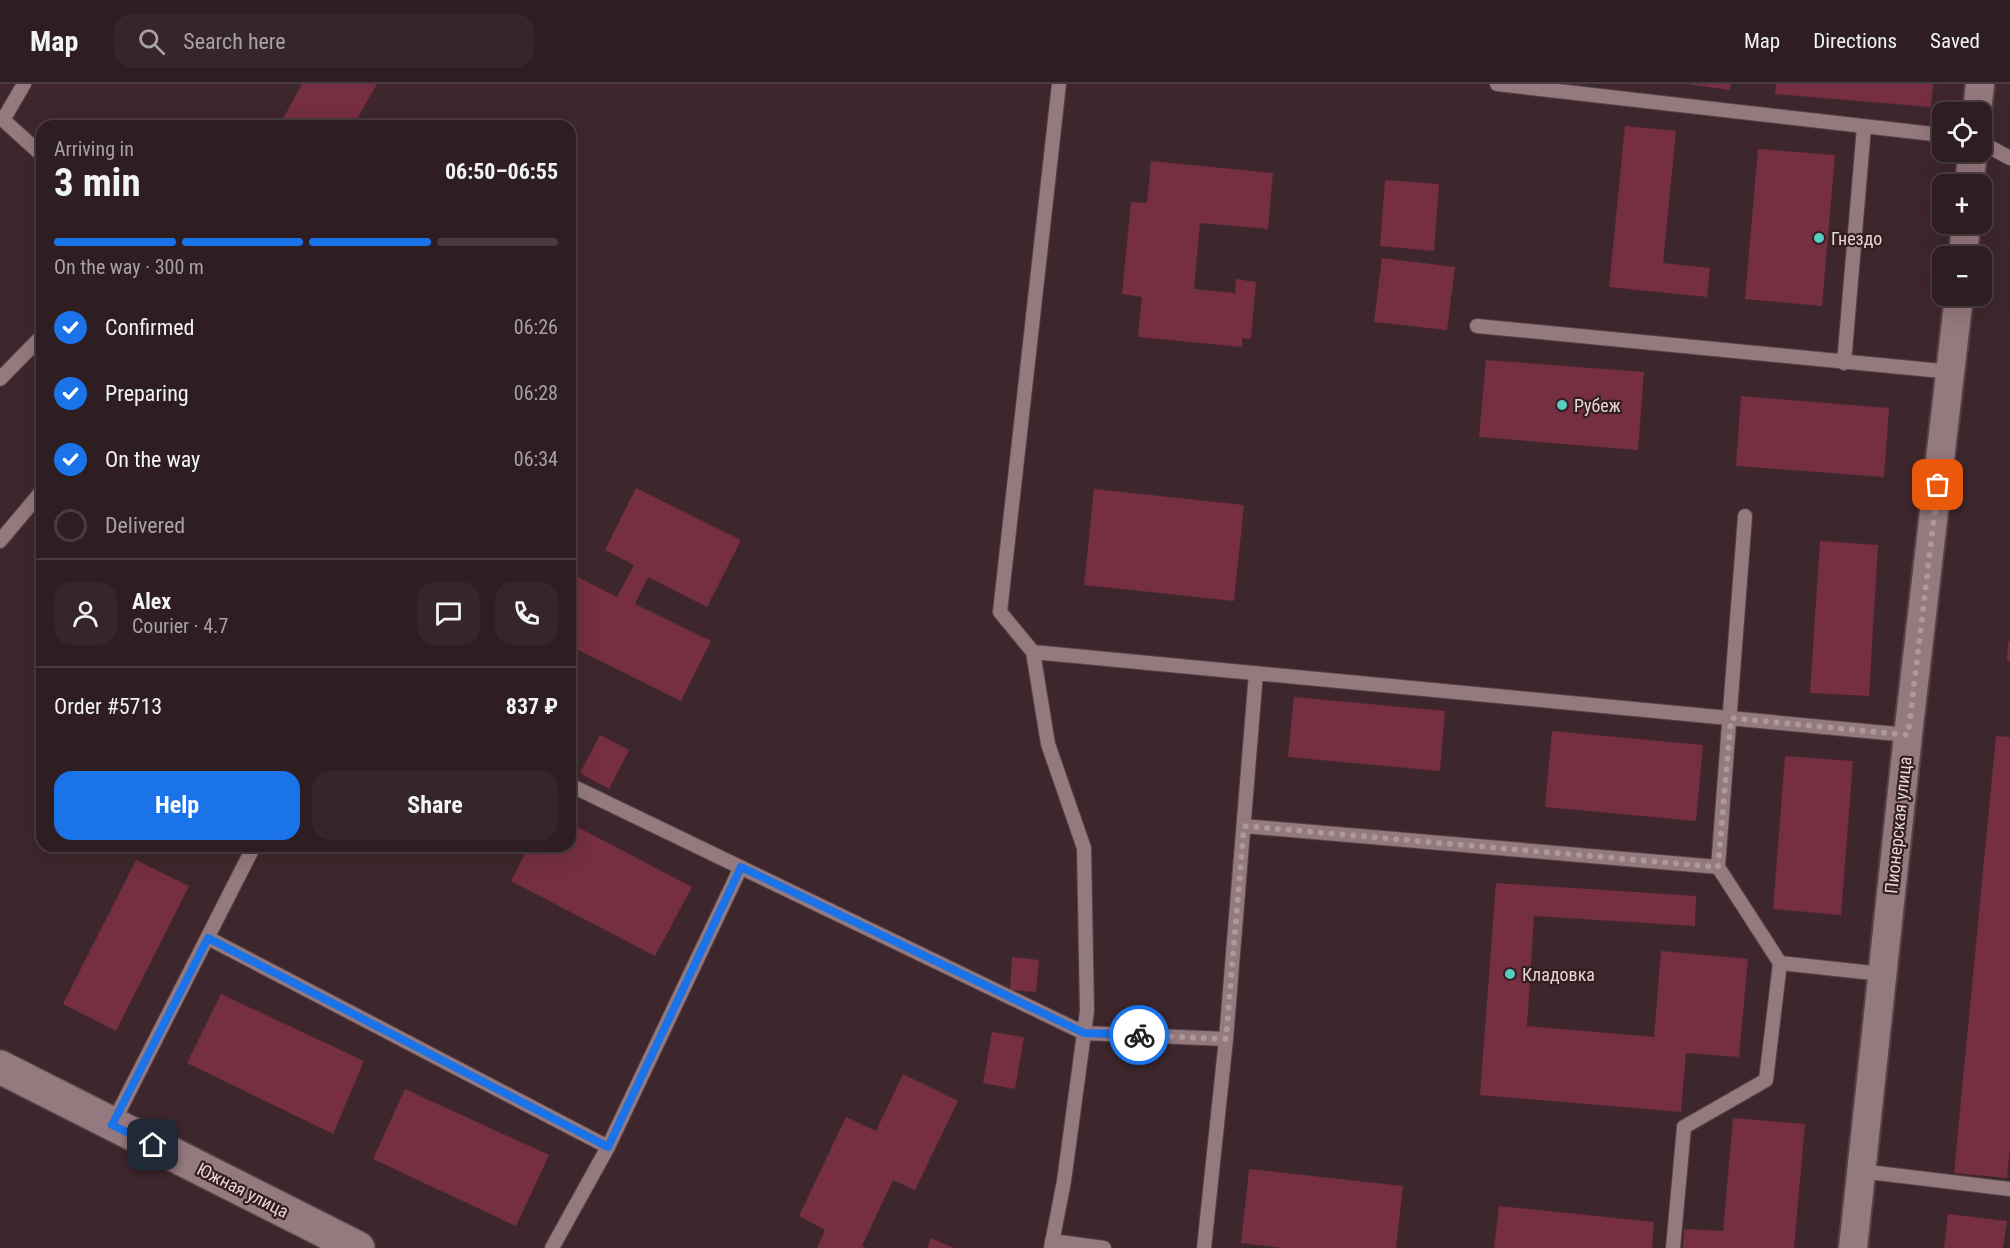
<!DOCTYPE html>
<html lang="en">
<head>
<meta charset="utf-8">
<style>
  :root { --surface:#2e1d21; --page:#36262a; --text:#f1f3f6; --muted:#a7a2a5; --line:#493b3f; --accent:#1a73e8 }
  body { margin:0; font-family:"Roboto Condensed",sans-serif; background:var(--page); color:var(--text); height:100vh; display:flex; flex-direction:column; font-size:22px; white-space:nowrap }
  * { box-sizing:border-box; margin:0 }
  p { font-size:20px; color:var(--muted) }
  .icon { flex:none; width:33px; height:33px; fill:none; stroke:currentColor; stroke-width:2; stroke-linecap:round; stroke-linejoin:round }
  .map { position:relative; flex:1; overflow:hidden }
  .side { position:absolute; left:36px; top:36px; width:540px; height:732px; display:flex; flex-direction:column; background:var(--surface); border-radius:18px; box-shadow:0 6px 24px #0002,0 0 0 2px var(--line) }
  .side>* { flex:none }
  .controls { position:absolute; left:1932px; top:18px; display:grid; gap:12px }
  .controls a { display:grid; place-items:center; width:60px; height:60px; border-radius:12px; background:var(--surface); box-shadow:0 6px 24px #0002,0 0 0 2px var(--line); font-size:30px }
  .pin { position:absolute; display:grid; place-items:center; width:51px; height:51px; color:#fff; margin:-26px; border-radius:12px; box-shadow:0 3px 9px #0006 }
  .courier { position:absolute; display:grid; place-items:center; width:60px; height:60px; margin:-30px; border:4px solid #1a73e8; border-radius:50%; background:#fff; color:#222; box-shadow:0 2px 8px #0007 }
  .head em { font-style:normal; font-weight:700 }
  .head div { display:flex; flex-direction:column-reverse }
  .head { display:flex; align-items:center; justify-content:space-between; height:102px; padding:0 18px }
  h1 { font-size:39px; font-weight:700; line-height:45px }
  .bar { display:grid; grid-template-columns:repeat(4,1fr); gap:9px 6px; align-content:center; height:72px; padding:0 18px }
  .bar i { height:8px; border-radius:4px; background:var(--line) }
  .bar .selected { background:var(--accent) }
  .bar p { grid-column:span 4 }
  .line { display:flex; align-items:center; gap:15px; padding:0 18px; border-top:2px solid var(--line) }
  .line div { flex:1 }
  .round { display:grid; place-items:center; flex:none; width:63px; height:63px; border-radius:18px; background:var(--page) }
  ol { padding:0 18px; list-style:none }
  li { display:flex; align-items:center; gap:18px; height:66px }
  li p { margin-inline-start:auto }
  li .icon { padding:6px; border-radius:50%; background:var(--accent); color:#fff; stroke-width:4 }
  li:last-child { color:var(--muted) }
  li i { width:33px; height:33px; border:3px solid var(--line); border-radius:50% }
  .button { display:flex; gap:12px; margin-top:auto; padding:12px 18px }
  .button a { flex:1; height:69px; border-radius:18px; background:var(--accent); color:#fff; font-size:24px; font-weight:700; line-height:69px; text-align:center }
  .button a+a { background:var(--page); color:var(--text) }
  header { display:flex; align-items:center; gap:36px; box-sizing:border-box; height:84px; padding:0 30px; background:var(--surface); border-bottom:2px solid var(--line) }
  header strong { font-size:28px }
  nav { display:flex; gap:33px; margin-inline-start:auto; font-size:21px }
  .search { width:420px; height:54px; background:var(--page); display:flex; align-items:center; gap:15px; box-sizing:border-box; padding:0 21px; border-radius:18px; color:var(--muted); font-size:22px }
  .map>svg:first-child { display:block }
  .building { fill:#752e42 }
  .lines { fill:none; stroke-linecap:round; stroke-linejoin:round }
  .service-casing { stroke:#564348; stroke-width:16 }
  .minor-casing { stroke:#564348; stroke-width:32 }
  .secondary-casing { stroke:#564348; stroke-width:36 }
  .service { stroke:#94797e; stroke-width:14 }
  .minor { stroke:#94797e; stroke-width:28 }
  .secondary { stroke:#94797e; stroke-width:33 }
  .done { stroke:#ab999c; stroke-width:6; stroke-dasharray:0 10.8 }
  .route { stroke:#1a73e8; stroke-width:8 }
  .poi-dot { fill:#57cec1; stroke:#341e22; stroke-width:2 }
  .labels { text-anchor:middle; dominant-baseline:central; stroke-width:4.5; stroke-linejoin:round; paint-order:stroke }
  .poi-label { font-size:18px; fill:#e5d6d8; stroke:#341e22; text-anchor:start }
  .street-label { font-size:18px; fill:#e5d6d8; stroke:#341e22 }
</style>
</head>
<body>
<header>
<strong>Map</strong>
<div class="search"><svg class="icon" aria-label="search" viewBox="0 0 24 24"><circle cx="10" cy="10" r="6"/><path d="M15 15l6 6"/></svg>Search here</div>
<nav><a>Map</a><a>Directions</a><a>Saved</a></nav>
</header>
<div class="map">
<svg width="2010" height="1164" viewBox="0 0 2010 1164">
  <rect width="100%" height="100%" fill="#3e272c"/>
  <path class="building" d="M302 0H377L353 42H279Z
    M1687 0H1731L1730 6Z
    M1776 0H1933L1931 23 1775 10Z
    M1625 42 1676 47 1663 179 1710 184 1707 213 1609 203Z
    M1758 65 1835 71 1822 222 1745 215Z
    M1151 77 1273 89 1268 145 1200 139 1194 205 1235 209 1236 195 1256 198 1251 255 1242 254V263L1138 253 1142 213 1122 210 1131 118 1147 119Z
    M1385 96 1439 100 1434 167 1380 162Z
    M1382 174 1455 183 1447 246 1374 238Z
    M1486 276 1644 288 1638 366 1479 353Z
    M1741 312 1889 324 1884 393 1736 382Z
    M636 404 741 456 707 523 648 493 635 520 711 557 681 617 570 562V489L617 513 634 481 605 466Z
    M1094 405 1244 421 1234 517 1084 501Z
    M1820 457 1878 461 1869 612 1810 609Z
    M2008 557H2010V577H2007Z
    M1294 613 1445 627 1440 687 1288 673Z
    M1552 647 1703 661 1696 737 1545 723Z
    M600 651 629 666 609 705 580 689Z
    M1996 652 2010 653V1064L2007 1094 1954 1089Z
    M1785 672 1853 677 1841 831 1773 825Z
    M570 739 692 803 655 872 511 797 529 762H570Z
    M456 762H471L468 768Z
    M136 776 189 802 116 947 63 920Z
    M1496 799 1696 812 1695 842 1534 832 1527 942 1654 953 1661 867 1748 875 1739 973 1686 969 1681 1028 1480 1011Z
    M1012 873 1039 876 1036 908 1010 906Z
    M221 910 364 977 333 1050 187 979Z
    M992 948 1024 953 1015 1005 983 999Z
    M903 990 958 1017 915 1106 893 1096 862 1162 866 1164H817L825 1146 799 1132 846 1033 876 1047Z
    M405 1005 549 1071 516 1142 373 1075Z
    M1733 1034 1805 1040 1794 1164H1683L1684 1145 1723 1147Z
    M1249 1085 1403 1102 1396 1164H1283L1241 1159Z
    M1499 1122 1654 1138 1652 1164H1494Z
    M1948 1130 2007 1137 2003 1164H1944Z
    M931 1154 954 1164H927Z"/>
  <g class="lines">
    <defs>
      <path id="service" d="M1059 0 1000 528 1033 568 1908 651
        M1497 0 1942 51
        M0 33 42 71
        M3 36 24 0
        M1982 59 2010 74
        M1477 242 1952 288
        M1844 279 1864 43
        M0 295 42 252
        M1745 432 1718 783 1780 879 1882 890
        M0 457 42 407
        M1033 568 1048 660 1084 764 1087 927 1064 1097 1051 1164
        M570 701 1084 949 1226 955
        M1244 742 1718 783
        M208 854 608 1063
        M112 1041 254 762
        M1860 1087 2010 1105
        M1052 1157 1104 1164
        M552 1164 608 1063 741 783
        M1204 1164 1226 955 1256 589
        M1673 1164 1684 1043 1766 996 1780 879"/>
      <path id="minor" d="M1977 28 1980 0
        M1969 100 1973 68
        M1963 172 1966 140
        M1853 1164 1908 651 1959 212"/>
      <path id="secondary" d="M0 983 358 1164"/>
    </defs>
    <use href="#service" class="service-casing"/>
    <use href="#minor" class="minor-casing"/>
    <use href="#secondary" class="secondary-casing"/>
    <use href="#service" class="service"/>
    <use href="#minor" class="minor"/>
    <use href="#secondary" class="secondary"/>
  </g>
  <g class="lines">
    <path class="done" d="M1139 951 1226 955 1244 742 1718 783 1731 634 1908 651 1938 401"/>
    <path class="route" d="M153 1061 112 1041 208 854 608 1063 741 783 1084 949 1139 951"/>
  </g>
  <g class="poi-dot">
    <circle cx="1819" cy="154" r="6"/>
    <circle cx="1562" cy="321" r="6"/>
    <circle cx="1510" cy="890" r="6"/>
  </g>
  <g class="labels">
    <g class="poi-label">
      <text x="1831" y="154">Гнездо</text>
      <text x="1574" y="321">Рубеж</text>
      <text x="1522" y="890">Кладовка</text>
    </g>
    <g class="street-label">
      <text transform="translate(1898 741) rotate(-84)">Пионерская улица</text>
      <text transform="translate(243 1106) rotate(27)">Южная улица</text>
    </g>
  </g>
</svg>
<div class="controls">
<a><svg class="icon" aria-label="locate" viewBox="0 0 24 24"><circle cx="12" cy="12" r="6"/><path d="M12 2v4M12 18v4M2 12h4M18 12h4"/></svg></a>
<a>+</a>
<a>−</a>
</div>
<div class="pin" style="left:1938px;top:401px;background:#ea580c"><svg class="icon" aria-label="bag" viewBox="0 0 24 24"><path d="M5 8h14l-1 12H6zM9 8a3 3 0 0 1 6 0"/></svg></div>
<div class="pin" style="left:153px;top:1061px;background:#1f2937"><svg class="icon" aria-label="home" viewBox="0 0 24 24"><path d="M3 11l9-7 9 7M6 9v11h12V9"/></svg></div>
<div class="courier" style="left:1139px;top:951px"><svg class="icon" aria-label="bike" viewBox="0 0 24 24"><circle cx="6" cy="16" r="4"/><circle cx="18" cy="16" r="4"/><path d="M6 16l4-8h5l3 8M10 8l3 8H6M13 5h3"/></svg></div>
<section class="side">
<div class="head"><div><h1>3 min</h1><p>Arriving in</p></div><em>06:50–06:55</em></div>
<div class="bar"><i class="selected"></i><i class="selected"></i><i class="selected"></i><i></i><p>On the way · 300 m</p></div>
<ol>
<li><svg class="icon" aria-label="check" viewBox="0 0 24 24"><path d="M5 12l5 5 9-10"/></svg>Confirmed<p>06:26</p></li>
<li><svg class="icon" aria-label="check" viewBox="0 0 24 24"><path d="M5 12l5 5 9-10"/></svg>Preparing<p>06:28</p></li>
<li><svg class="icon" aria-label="check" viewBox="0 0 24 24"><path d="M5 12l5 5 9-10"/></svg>On the way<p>06:34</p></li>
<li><i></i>Delivered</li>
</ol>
<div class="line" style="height:108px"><a class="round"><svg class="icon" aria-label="person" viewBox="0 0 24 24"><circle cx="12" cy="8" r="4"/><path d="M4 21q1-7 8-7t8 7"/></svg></a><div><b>Alex</b><p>Courier · 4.7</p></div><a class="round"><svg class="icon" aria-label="chat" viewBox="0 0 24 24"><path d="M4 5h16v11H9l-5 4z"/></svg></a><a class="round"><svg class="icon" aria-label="phone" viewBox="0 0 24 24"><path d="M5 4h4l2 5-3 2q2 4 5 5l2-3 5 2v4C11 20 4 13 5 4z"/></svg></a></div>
<div class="line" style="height:78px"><div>Order #5713</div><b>837 ₽</b></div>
<div class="button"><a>Help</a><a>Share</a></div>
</section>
</div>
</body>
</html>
